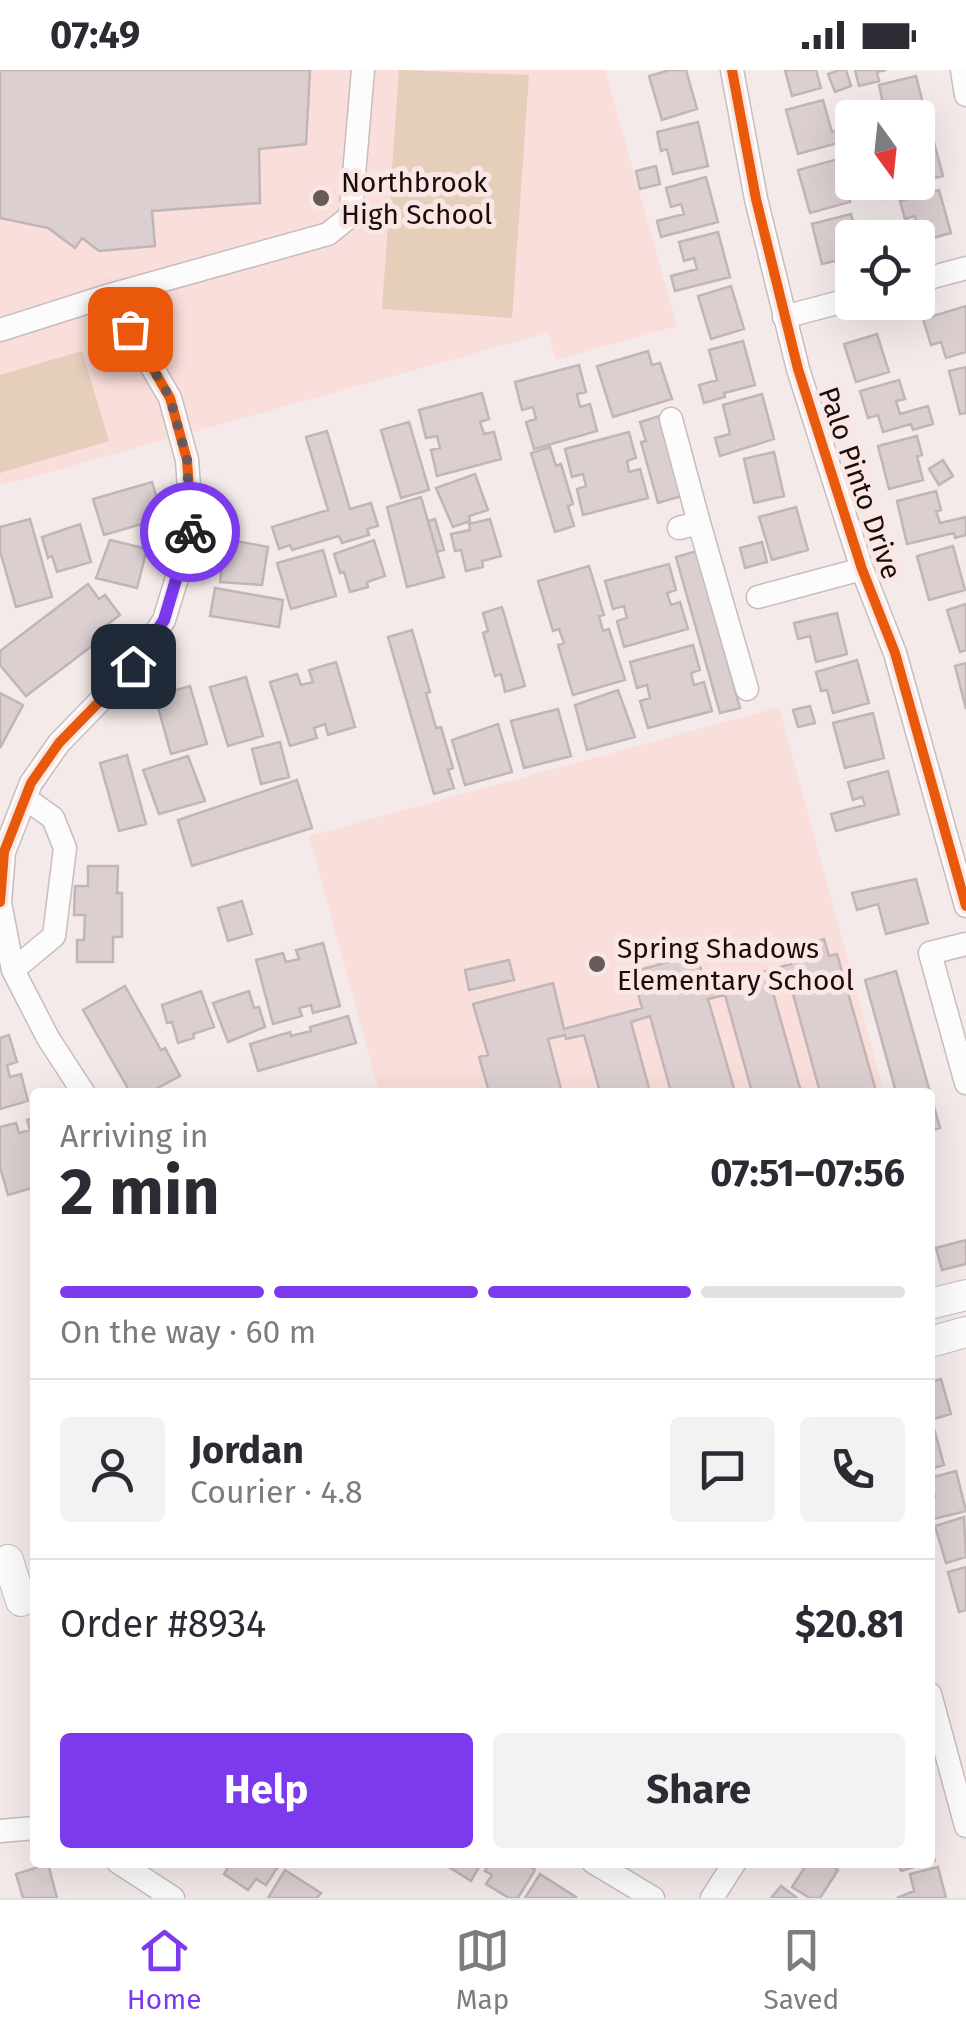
<!DOCTYPE html>
<html lang="en">
<head>
<meta charset="utf-8">
<style>
  :root { --surface:#fff; --page:#f2f2f3; --text:#2b2b33; --muted:#7c7c81; --line:#e1e1e2; --accent:#7c3aed }
  body { margin:0; font-family:"Fira Sans",sans-serif; background:var(--page); color:var(--text); height:100vh; display:flex; flex-direction:column; font-size:38px; white-space:nowrap }
  * { box-sizing:border-box; margin:0 }
  p { font-size:32px; color:var(--muted) }
  .icon { flex:none; width:55px; height:55px; fill:none; stroke:currentColor; stroke-width:2; stroke-linecap:round; stroke-linejoin:round }
  .map { position:relative; flex:1; overflow:hidden }
  .sheet { position:absolute; left:30px; top:1018px; width:905px; height:780px; display:flex; flex-direction:column; background:var(--surface); border-radius:10px; box-shadow:0 10px 40px #0002 }
  .sheet>* { flex:none }
  .needle { width:65px; rotate:165deg }
  .buttons { position:absolute; left:835px; top:30px; display:grid; gap:20px }
  .buttons a { display:grid; place-items:center; width:100px; height:100px; border-radius:10px; background:var(--surface); box-shadow:0 10px 40px #0002; font-size:50px }
  .pin { position:absolute; display:grid; place-items:center; width:85px; height:85px; color:#fff; margin:-42px; border-radius:20px; box-shadow:0 5px 15px #0006 }
  .courier { position:absolute; display:grid; place-items:center; width:100px; height:100px; margin:-50px; border:8px solid #7c3aed; border-radius:50%; background:#fff; color:#222; box-shadow:0 2px 12px #0007 }
  .summary em { font-style:normal; font-weight:700 }
  .summary div { display:flex; flex-direction:column-reverse }
  .summary { display:flex; align-items:center; justify-content:space-between; height:170px; padding:0 30px }
  h1 { font-size:65px; font-weight:700; line-height:75px }
  .bar { display:grid; grid-template-columns:repeat(4,1fr); gap:15px 10px; align-content:center; height:120px; padding:0 30px }
  .bar i { height:12px; border-radius:8px; background:var(--line) }
  .bar .active { background:var(--accent) }
  .bar p { grid-column:span 4 }
  .line { display:flex; align-items:center; gap:25px; padding:0 30px; border-top:2px solid var(--line) }
  .line div { flex:1 }
  .round { display:grid; place-items:center; flex:none; width:105px; height:105px; border-radius:10px; background:var(--page) }
  .button { display:flex; gap:20px; margin-top:auto; padding:20px 30px }
  .button a { flex:1; height:115px; border-radius:10px; background:var(--accent); color:#fff; font-size:40px; font-weight:700; line-height:115px; text-align:center }
  .button a+a { background:var(--page); color:var(--text) }
  .status { display:flex; justify-content:space-between; align-items:center; height:70px; padding:0 50px; background:var(--surface); direction:ltr }
  .status svg { height:28px; fill:currentColor }
  .menu { display:flex; justify-content:space-around; align-items:center; height:140px; border-top:2px solid var(--line); background:var(--surface); font-size:28px; color:var(--muted) }
  .menu a { display:grid; justify-items:center; gap:5px }
  .menu .active { color:var(--accent) }
  .map>svg:first-child { display:block }
  .built { fill:#fadedb }
  .green { fill:#e5ceba }
  .building { fill:#dbcfd0; stroke:#c1b5b6; stroke-width:2.5 }
  .lines { fill:none; stroke-linecap:round; stroke-linejoin:round }
  .minor-casing { stroke:#c9bcbc; stroke-width:25 }
  .major-casing { stroke:#c9bcbc; stroke-width:32 }
  .minor { stroke:#fdfcfc; stroke-width:22 }
  .major { stroke:#fdfcfc; stroke-width:30 }
  .cycleway-casing { stroke:#f9e7e5; stroke-width:16 }
  .cycleway { stroke:#e8590c; stroke-width:10 }
  .done { stroke:#675a59; stroke-width:10; stroke-dasharray:0 18 }
  .route { stroke:#7c3aed; stroke-width:12 }
  .poi-dot { fill:#675a59; stroke:#f9e7e5; stroke-width:4 }
  .labels { text-anchor:middle; dominant-baseline:central; stroke-width:10; stroke-linejoin:round; paint-order:stroke }
  .poi-label { font-size:28px; fill:#1b0c0b; stroke:#f9e7e5; text-anchor:start }
  .street-label { font-size:28px; fill:#1b0c0b; stroke:#f9e7e5 }
</style>
</head>
<body>
<div class="status"><b>07:49</b><svg viewBox="0 0 49 12"><path d="M0 12V9h3v3zM5 12V6h3v6zM10 12V3h3v9zM15 12V0h3v12zM26 1h20v11H26zM47 4h2v5h-2z"/></svg></div>
<div class="map">
<svg width="966" height="1828" viewBox="0 0 966 1828">
  <rect width="100%" height="100%" fill="#f4eaea"/>
  <path class="built" d="M0 0H605L677 256 556 290 548 263 0 416Z
    M779 637 884 1022H379L309 766Z"/>
  <path class="green" d="M399 0 529 5 512 248 382 239Z
    M82 281 109 371 0 403V305Z"/>
  <path class="building" d="M0 0H310L306 74 259 79 260 133 152 141 155 176 99 181 82 168 75 178 48 158 0 148Z
    M670 0H686L697 39 662 50 649 6Z
    M785 0H816L821 18 792 26Z
    M839 0H846L851 16 835 22 828 4Z
    M855 0H886L877 2 879 11 859 16Z
    M916 6 926 45 887 48 895 45 892 32 883 34 879 15Z
    M823 30 832 62 852 57V75L843 77 841 72 798 84 786 40Z
    M698 52 708 96 673 104 667 79 661 81 657 62Z
    M931 61 943 106 918 112V65Z
    M838 89 850 132 810 143 798 100Z
    M656 96 660 114 640 119 636 101Z
    M706 107 718 152 661 167 657 151 684 144 681 134 671 137 666 118Z
    M939 120 951 163 918 172V168H889L918 159 915 146 905 149 900 131Z
    M851 144 856 162 846 164 852 187 822 194 812 154Z
    M718 162 730 207 675 221 671 206 697 199 694 188 684 191 679 172Z
    M731 216 744 259 711 269 698 226Z
    M966 236V282L946 288 941 272 931 275 923 249Z
    M877 264 889 302 856 312 844 274Z
    M743 271 755 315 724 323 725 327 704 333 699 315 717 310 709 280Z
    M648 281 652 295 660 293 672 329 613 347 597 296Z
    M579 295 586 322 577 324 580 337 590 334 597 361 534 379 526 352 536 349 533 337 522 340 515 312Z
    M966 297V343L960 344 949 301Z
    M899 310 905 329 896 331 900 344 928 336 933 354 913 360 911 354 883 362 878 345 868 348 860 321Z
    M482 323 489 349 480 352 484 364 494 362 501 389 437 406 431 380 440 378 437 366 426 368 419 340Z
    M762 324 774 369 720 386 715 368 730 364 723 335Z
    M659 346 682 426 658 433 641 372 646 371 640 352Z
    M409 352 429 420 401 428 381 360Z
    M327 361 350 439 371 433 378 456 367 459 369 465 342 473 339 466 292 480 290 475 279 479 272 457 328 440 306 367Z
    M629 362 636 388 627 391 629 402 640 399 648 428 583 445 577 419 586 416 583 404 572 407 565 379Z
    M917 366 922 385 917 386 923 410 889 419 878 376Z
    M550 377 556 396 561 394 573 434 568 436 574 456 555 462 531 383Z
    M774 382 784 426 754 433 744 389Z
    M943 390 953 406 939 415 929 399Z
    M475 404 488 440 469 446 470 451 453 457 436 418Z
    M152 412 163 448 104 465 93 429Z
    M936 421 941 440 936 441 940 453 966 447V465L955 468 954 463 907 474 897 431Z
    M421 427 444 507 407 517 387 437Z
    M796 437 808 480 772 490 759 447Z
    M30 449 52 527 16 537 0 481V457Z
    M435 449 444 480 437 482 428 451Z
    M490 449 501 486 482 491 483 497 466 501 461 480 455 481 451 464 470 460 469 454Z
    M80 454 91 492 57 502 52 486 48 488 42 467Z
    M225 469 268 477 262 515 220 512Z
    M110 470 147 479 137 518 96 508Z
    M374 470 385 506 367 512 368 517 350 522 344 502 340 503 334 484Z
    M762 472 767 492 745 498 740 478Z
    M953 476 965 520 929 530 917 486Z
    M323 480 336 526 291 539 277 493Z
    M697 481 740 638 720 643 676 487Z
    M669 494 676 520 667 523 671 535 680 532 688 559 624 577 617 551 627 548 624 536 613 539 605 511Z
    M589 496 604 545 599 546 603 561 609 559 625 610 573 625 558 575 564 573 559 559 553 561 538 511Z
    M88 514 99 529 105 525 120 545 104 557 109 563 26 626 0 595V581Z
    M215 518 283 530 279 557 210 546Z
    M966 534V580L960 582 947 540Z
    M502 537 525 616 505 622 501 604 495 606 483 563 488 561 483 543Z
    M837 543 847 584 816 592 810 566 798 569 794 553Z
    M412 560 430 622 426 623 436 658 441 657 453 698 448 700 454 718 434 724 388 567Z
    M693 575 700 600 691 603 694 615 704 612 712 641 648 658 640 631 650 628 647 615 637 618 630 592Z
    M857 590 869 633 833 643 827 620 821 621 816 602Z
    M336 592 355 657 328 665 325 654 314 658 317 668 290 676 270 612 297 604 301 615 313 612 309 600Z
    M966 593V639L955 596Z
    M246 607 263 666 228 676 210 617Z
    M190 616 207 674 171 684 155 626Z
    M618 620 635 667 587 680 575 635Z
    M0 623 23 635 0 678Z
    M810 636 815 653 798 657 793 640Z
    M558 639 571 686 524 698 511 651Z
    M873 643 884 688 845 698 833 653Z
    M498 654 512 702 465 715 452 670Z
    M280 672 289 707 261 714 252 679Z
    M127 685 146 754 119 761 100 693Z
    M188 686 205 731 159 744 143 700Z
    M888 701 899 744 836 761 831 744 865 735 862 727 853 730 848 712Z
    M297 710 312 758 192 796 178 750Z
    M88 796H118L117 823H122V867H113V892H77V870H84L85 845H74L75 816H88Z
    M916 809 928 853 886 864 878 834 857 840 852 823Z
    M242 831 252 864 228 871 218 838Z
    M824 869 829 886 837 884 876 1021 820 1022 788 906 770 912 801 1022H752L725 925 708 929 735 1022H671L650 946 631 952 650 1022H600L584 965 566 969 565 965 548 969 561 1019 549 1022H489L479 987 488 985 473 934 553 913 564 959 642 938 632 902 696 884 707 918 791 894 789 879Z
    M323 873 340 936 313 943 311 935 299 938 302 946 273 954 256 890 283 883 286 892 299 889 296 880Z
    M509 890 514 910 469 920 465 900Z
    M896 901 940 1058 930 1061V1022H896L865 910Z
    M125 916 161 980 165 978 180 1006 150 1022H130L83 940Z
    M201 921 214 957 193 964 194 968 178 973 172 952 167 953 162 935Z
    M249 921 254 938 259 937 265 957 228 972 213 933Z
    M348 946 356 973 258 1001 250 974 290 962 291 966 311 961 310 957Z
    M9 965 17 992 7 995 10 1007 21 1004 28 1031 0 1039V968Z
    M35 1047V1106L32 1107 35 1117 8 1125 0 1097V1057L16 1053 19 1063 30 1060 27 1050Z
    M966 1170V1194L942 1200 936 1178Z
    M941 1309 951 1344 930 1350V1312Z
    M933 1355 944 1395 930 1399V1356Z
    M956 1401 966 1441 930 1450V1429L935 1427 930 1408Z
    M964 1447 966 1487 946 1493 935 1456Z
    M966 1497V1540L959 1542 948 1502Z
    M930 1774 935 1791 901 1801 898 1792H930Z
    M231 1792H281L266 1815 256 1809 248 1820 224 1804Z
    M441 1792H482L471 1811Z
    M490 1792H523L535 1800 518 1828H509L486 1814 492 1805 485 1801Z
    M808 1792H826L838 1800 820 1828H810L792 1817Z
    M48 1794 57 1828H23L16 1804Z
    M938 1797 946 1828H897L914 1821 910 1804Z
    M285 1800 321 1823 317 1828H268Z
    M540 1804 576 1827 575 1828H525Z
    M781 1816 797 1828H771Z"/>
  <g class="lines">
    <defs>
      <path id="minor" d="M732 0 756 129 798 299 862 499 895 583 966 836
        M962 0 966 25
        M918 211 966 198
        M784 247 852 229
        M0 260 110 225 328 164 348 148 351 140 363 0
        M671 349 699 453
        M679 458 699 453 747 619
        M758 527 862 499
        M0 832 4 782 31 713 59 673 133 597 164 550 192 459 187 390 170 328 110 225
        M0 833 13 900 48 968 83 1022
        M966 874 930 883 966 1013
        M13 900 54 866 65 778 53 748 25 728
        M930 1624 966 1756
        M0 1761 35 1758
        M118 1792 173 1828
        M593 1792 653 1828
        M712 1828 735 1792"/>
      <path id="major" d="M930 1234 966 1225
        M930 1272 966 1262
        M8 1490 21 1531"/>
    </defs>
    <use href="#minor" class="minor-casing"/>
    <use href="#major" class="major-casing"/>
    <use href="#minor" class="minor"/>
    <use href="#major" class="major"/>
    <defs>
      <path id="cycleway" d="M732 0 756 129 798 299 862 499 895 583 966 836
        M0 832 4 782 31 713 59 673 133 597 164 550 192 459 187 390 170 328 110 225"/>
    </defs>
    <use href="#cycleway" class="cycleway-casing"/>
    <use href="#cycleway" class="cycleway"/>
  </g>
  <g class="lines">
    <path class="done" d="M130 259 170 328 187 390 190 462"/>
    <path class="route" d="M133 596 164 550 190 462"/>
  </g>
  <g class="poi-dot">
    <circle cx="321" cy="128" r="10"/>
    <circle cx="597" cy="894" r="10"/>
  </g>
  <g class="labels">
    <g class="poi-label">
      <text x="341" y="112">Northbrook<tspan x="341" dy="32">High School</tspan></text>
      <text x="617" y="878">Spring Shadows<tspan x="617" dy="32">Elementary School</tspan></text>
    </g>
    <g class="street-label">
      <text transform="translate(860 413) rotate(71)">Palo Pinto Drive</text>
    </g>
  </g>
</svg>
<div class="buttons">
<a><svg class="needle" viewBox="-14 -14 28 28"><path d="M0-13l5 13h-10z" fill="#e53935"/><path d="M0 13l5-13h-10z" fill="#7c7c81"/></svg></a>
<a><svg class="icon" aria-label="locate" viewBox="0 0 24 24"><circle cx="12" cy="12" r="6"/><path d="M12 2v4M12 18v4M2 12h4M18 12h4"/></svg></a>
</div>
<div class="pin" style="left:130px;top:259px;background:#ea580c"><svg class="icon" aria-label="bag" viewBox="0 0 24 24"><path d="M5 8h14l-1 12H6zM9 8a3 3 0 0 1 6 0"/></svg></div>
<div class="pin" style="left:133px;top:596px;background:#1f2937"><svg class="icon" aria-label="home" viewBox="0 0 24 24"><path d="M3 11l9-7 9 7M6 9v11h12V9"/></svg></div>
<div class="courier" style="left:190px;top:462px"><svg class="icon" aria-label="bike" viewBox="0 0 24 24"><circle cx="6" cy="16" r="4"/><circle cx="18" cy="16" r="4"/><path d="M6 16l4-8h5l3 8M10 8l3 8H6M13 5h3"/></svg></div>
<section class="sheet">
<div class="summary"><div><h1>2 min</h1><p>Arriving in</p></div><em>07:51–07:56</em></div>
<div class="bar"><i class="active"></i><i class="active"></i><i class="active"></i><i></i><p>On the way · 60 m</p></div>
<div class="line" style="height:180px"><a class="round"><svg class="icon" aria-label="person" viewBox="0 0 24 24"><circle cx="12" cy="8" r="4"/><path d="M4 21q1-7 8-7t8 7"/></svg></a><div><b>Jordan</b><p>Courier · 4.8</p></div><a class="round"><svg class="icon" aria-label="chat" viewBox="0 0 24 24"><path d="M4 5h16v11H9l-5 4z"/></svg></a><a class="round"><svg class="icon" aria-label="phone" viewBox="0 0 24 24"><path d="M5 4h4l2 5-3 2q2 4 5 5l2-3 5 2v4C11 20 4 13 5 4z"/></svg></a></div>
<div class="line" style="height:130px"><div>Order #8934</div><b>$20.81</b></div>
<div class="button"><a>Help</a><a>Share</a></div>
</section>
</div>
<nav class="menu">
<a class="active"><svg class="icon" aria-label="home" viewBox="0 0 24 24"><path d="M3 11l9-7 9 7M6 9v11h12V9"/></svg>Home</a>
<a><svg class="icon" aria-label="map" viewBox="0 0 24 24"><path d="M3 6l6-2 6 2 6-2v14l-6 2-6-2-6 2zM9 4v14M15 6v14"/></svg>Map</a>
<a><svg class="icon" aria-label="saved" viewBox="0 0 24 24"><path d="M7 4h10v16l-5-4-5 4z"/></svg>Saved</a>
</nav>
</body>
</html>
